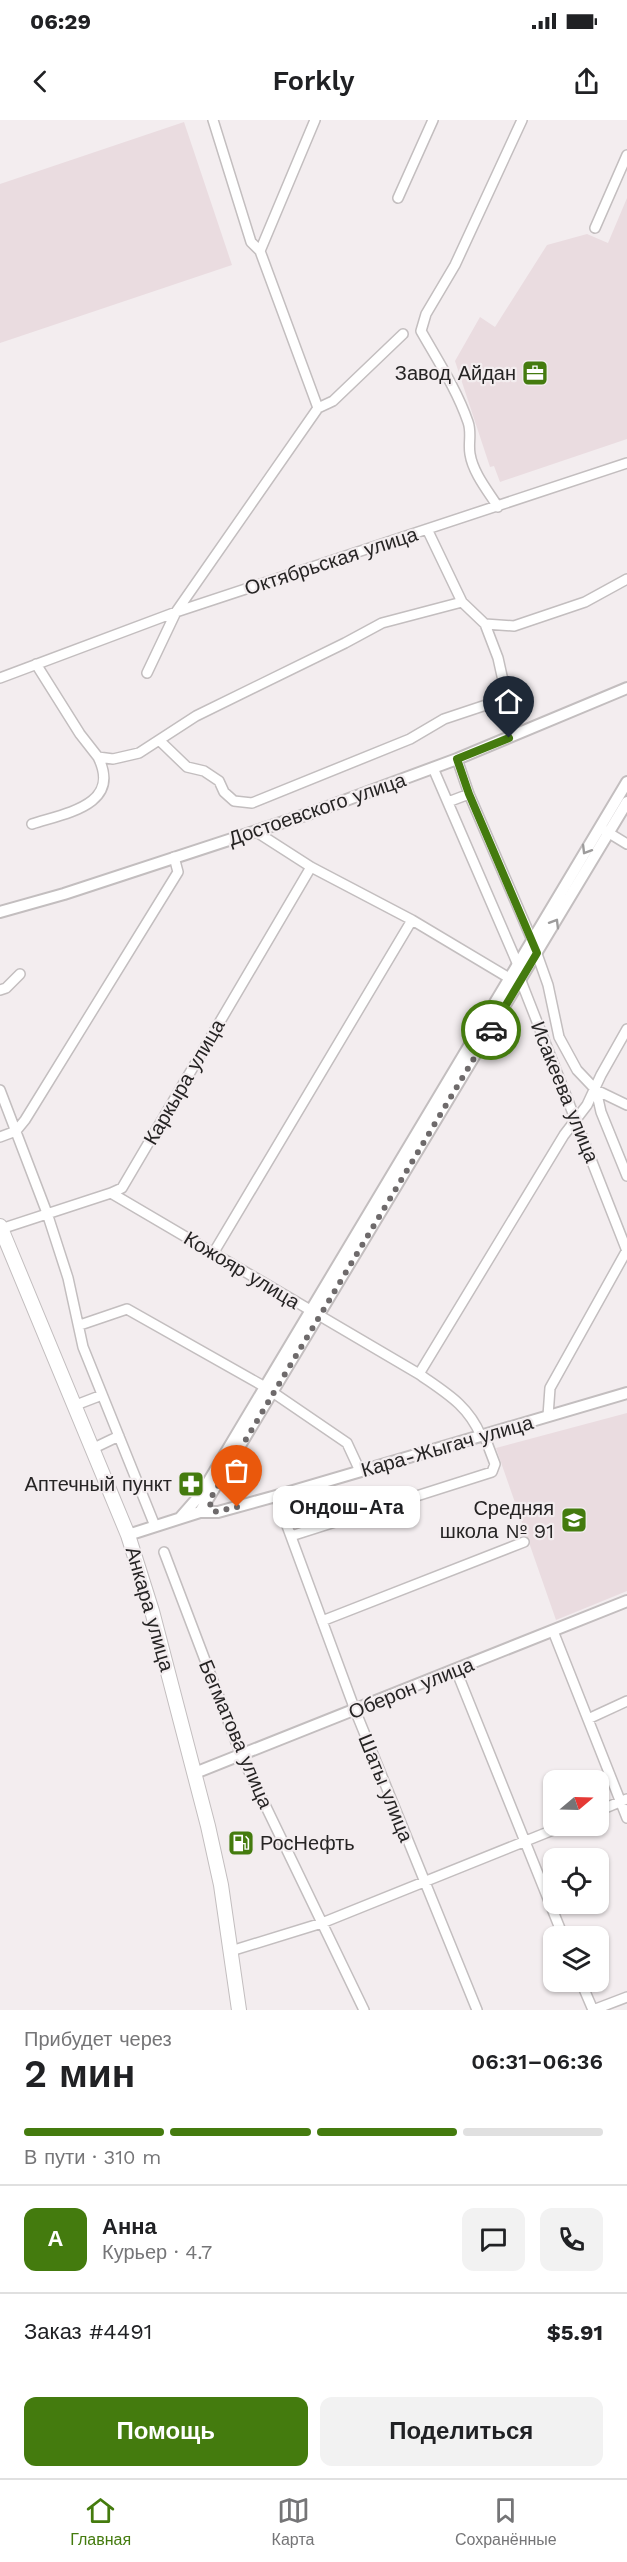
<!DOCTYPE html>
<html lang="ru">
<head>
<meta charset="utf-8">
<style>
  :root { --surface:#fff; --page:#f2f2f2; --text:#202124; --muted:#757577; --line:#e0e0e0; --accent:#447b0e }
  body { margin:0; font-family:"Work Sans",sans-serif; background:var(--page); color:var(--text); height:100vh; display:flex; flex-direction:column; font-size:22px; white-space:nowrap }
  * { box-sizing:border-box; margin:0 }
  p { font-size:20px; color:var(--muted) }
  .icon { flex:none; width:33px; height:33px; fill:none; stroke:currentColor; stroke-width:2; stroke-linecap:round; stroke-linejoin:round }
  .map { position:relative; height:1890px; overflow:hidden }
  .panel { display:flex; flex-direction:column; background:var(--surface); flex:1 }
  .panel>* { flex:none }
  .needle { width:39px; rotate:71deg }
  .tools { position:absolute; left:543px; top:1650px; display:grid; gap:12px }
  .tools a { display:grid; place-items:center; width:66px; height:66px; border-radius:12px; background:var(--surface); box-shadow:0 2px 4px #0004; font-size:30px }
  .pin { position:absolute; display:grid; place-items:center; width:51px; height:51px; color:#fff; margin:-62px -26px; border-radius:50% 50% 50% 0; rotate:-45deg; box-shadow:0 0 6px #0007 }
  .pin .icon { rotate:45deg }
  .courier { position:absolute; display:grid; place-items:center; width:60px; height:60px; margin:-30px; border:4px solid #447b0e; border-radius:50%; background:#fff; color:#222; box-shadow:0 2px 8px #0007 }
  .bubble { position:absolute; height:42px; border-radius:12px; background:var(--surface); box-shadow:0 2px 4px #0004; font-size:20px; font-weight:600; line-height:42px; text-align:center }
  .head em { font-style:normal; font-weight:600 }
  .head div { display:flex; flex-direction:column-reverse }
  .head { display:flex; align-items:center; justify-content:space-between; height:102px; padding:0 24px }
  h1 { font-size:39px; font-weight:600; line-height:45px }
  .bar { display:grid; grid-template-columns:repeat(4,1fr); gap:9px 6px; align-content:center; height:72px; padding:0 24px }
  .bar i { height:8px; border-radius:4px; background:var(--line) }
  .bar .selected { background:var(--accent) }
  .bar p { grid-column:span 4 }
  .line { display:flex; align-items:center; gap:15px; padding:0 24px; border-top:2px solid var(--line) }
  .line div { flex:1 }
  .round { display:grid; place-items:center; flex:none; width:63px; height:63px; border-radius:12px; background:var(--page) }
  .action { display:flex; gap:12px; margin-top:auto; padding:12px 24px }
  .action a { flex:1; height:69px; border-radius:12px; background:var(--accent); color:#fff; font-size:24px; font-weight:600; line-height:69px; text-align:center }
  .action a+a { background:var(--page); color:var(--text) }
  .status { display:flex; justify-content:space-between; align-items:center; height:42px; padding:0 30px; background:var(--surface); direction:ltr }
  .status svg { height:16px; fill:currentColor }
  header { display:flex; justify-content:space-between; align-items:center; height:78px; padding:0 24px; background:var(--surface); font-size:27px; font-weight:600 }
  .tabs { display:flex; justify-content:space-around; align-items:center; height:84px; border-top:2px solid var(--line); background:var(--surface); font-size:16px; color:var(--muted) }
  .tabs a { display:grid; justify-items:center; gap:3px }
  .tabs .selected { color:var(--accent) }
  .map>svg:first-child { display:block }
  .built { fill:#eadce0 }
  .lines { fill:none; stroke-linecap:round; stroke-linejoin:round }
  .minor-casing { stroke:#c3bebf; stroke-width:12 }
  .tertiary-casing { stroke:#c3bebf; stroke-width:14 }
  .primary-casing { stroke:#c3bebf; stroke-width:16 }
  .minor { stroke:#fff; stroke-width:9 }
  .tertiary { stroke:#fff; stroke-width:10 }
  .primary { stroke:#fff; stroke-width:14 }
  .oneway { stroke:#9d9c9c }
  .done { stroke:#6e6a6b; stroke-width:6; stroke-dasharray:0 10.8 }
  .route { stroke:#447b0e; stroke-width:8 }
  .labels { text-anchor:middle; dominant-baseline:central; stroke-width:4.5; stroke-linejoin:round; paint-order:stroke }
  .poi-label { font-size:20px; fill:#262424; stroke:#f3edef; text-anchor:end }
  .street-label { font-size:20px; fill:#262424; stroke:#f3edef }
</style>
</head>
<body>
<div class="status"><b>06:29</b><svg viewBox="0 0 49 12"><path d="M0 12V9h3v3zM5 12V6h3v6zM10 12V3h3v9zM15 12V0h3v12zM26 1h20v11H26zM47 4h2v5h-2z"/></svg></div>
<header><svg class="icon" aria-label="back" viewBox="0 0 24 24"><path d="M15 5l-7 7 7 7"/></svg>Forkly<svg class="icon" aria-label="share" viewBox="0 0 24 24"><path d="M12 15V3M7 8l5-5 5 5M5 13v7h14v-7"/></svg></header>
<div class="map">
<svg width="627" height="1890" viewBox="0 0 627 1890">
  <rect width="100%" height="100%" fill="#f3edef"/>
  <path class="built" d="M184 2 232 145 0 223V64Z
    M627 78V319L500 362 494 346 490 347 455 241 480 197 495 207 547 125 587 114 608 123Z
    M627 1293V1471L556 1500 496 1328Z"/>
  <g class="lines">
    <defs>
      <path id="minor" d="M213 0 251 122 260 131 318 288
        M398 78 433 0
        M595 108 627 35
        M260 131 315 0
        M318 288 333 281 403 214
        M498 387C488 371 473 353 470 334 468 323 472 313 468 302 457 270 438 241 421 211L426 194 455 145 522 0
        M485 504 514 506 585 482 627 459
        M36 544 80 614 98 637 113 639 139 633 196 596 345 523 382 503 462 482
        M147 553 176 492 318 288
        M0 558 176 492 627 343
        M160 621 187 647 204 651 219 661 224 672 234 681 252 683 410 619 444 599 504 579 506 574 498 538 485 504 462 482 427 409
        M457 639 469 674 532 820 548 865 559 917 577 950 596 970 601 992 627 1056
        M433 648 518 845 521 861 627 1131
        M448 682 469 674
        M32 704C66 693 122 685 98 637
        M604 710 627 724
        M255 711 311 747 412 800 509 858
        M0 870 6 868 20 854
        M0 970 47 1093 68 1158 83 1227 155 1406
        M596 970 627 985
        M0 1017 16 1011 25 1000 178 752 174 737
        M111 1073 419 1254C446 1273 468 1285 481 1316
        M1 1109 111 1073 122 1068 311 747
        M214 1132 412 800
        M80 1205 127 1189 265 1267 347 1323 360 1351
        M419 1254 564 1015 587 985 601 955 627 909
        M76 1285 102 1275
        M548 1296 550 1268 627 1130
        M94 1328 119 1316
        M276 1376 355 1590 477 1890
        M291 1416 492 1352 495 1344 484 1315
        M164 1432 241 1635 364 1890
        M322 1501 524 1422
        M553 1511 627 1698
        M456 1550 563 1816
        M588 1599 627 1581
        M598 1691 627 1679
        M231 1831 322 1803 563 1706
        M581 1862 593 1890
        M593 1890 627 1877"/>
      <path id="tertiary" d="M0 792 64 774 311 693 457 639 627 568
        M200 1392 627 682
        M180 1398 201 1374 627 662
        M128 1415 200 1392H218L276 1376 627 1273
        M195 1653 627 1481"/>
      <path id="primary" d="M0 1106 128 1415 152 1491 208 1706 221 1765 239 1890"/>
    </defs>
    <use href="#minor" class="minor-casing"/>
    <use href="#tertiary" class="tertiary-casing"/>
    <use href="#primary" class="primary-casing"/>
    <use href="#minor" class="minor"/>
    <use href="#tertiary" class="tertiary"/>
    <use href="#primary" class="primary"/>
  </g>
  <defs><path id="oneway-chevron" d="M-2-3.5L2.5 0L-2 3.5" fill="none" stroke-width="1.6" stroke-linecap="round" stroke-linejoin="round" transform="scale(1.5)"/></defs>
  <g class="oneway">
    <use href="#oneway-chevron" transform="translate(586 730) rotate(121)"/>
    <use href="#oneway-chevron" transform="translate(555 803) rotate(-59)"/>
  </g>
  <g class="lines">
    <path class="done" d="M237 1387 213 1392 209 1381 491 910"/>
    <path class="route" d="M491 910 537 833 469 674 457 639 509 618"/>
  </g>
  <defs>
    <symbol id="office-square" viewBox="-11 -11 22 22"><rect x="-9" y="-9" width="18" height="18" rx="4" fill="#447b0e" stroke="#f3edef"/><path d="M-6-3h4V-5.5h4V-3h4V5H-6ZM-1-4.5V-3h2v-1.5ZM-6 0V1H6V0Z" fill="#fff"/></symbol>
    <symbol id="pharmacy-square" viewBox="-11 -11 22 22"><rect x="-9" y="-9" width="18" height="18" rx="4" fill="#447b0e" stroke="#f3edef"/><path d="M-2-6h4v4h4v4h-4v4h-4v-4h-4v-4h4Z" fill="#fff"/></symbol>
    <symbol id="school-square" viewBox="-11 -11 22 22"><rect x="-9" y="-9" width="18" height="18" rx="4" fill="#447b0e" stroke="#f3edef"/><path d="M0-5L7-2L0 1L-7-2ZM-4 1L0 2.5L4 1V4Q0 6-4 4Z" fill="#fff"/></symbol>
    <symbol id="fuel-square" viewBox="-11 -11 22 22"><rect x="-9" y="-9" width="18" height="18" rx="4" fill="#447b0e" stroke="#f3edef"/><path d="M-5.5-6h7V0h2V4h1.3V-2.5L3-4.5l.8-.8L6-3V5H2.5V1h-1V6h-7ZM-4.2-4.7v3.2H.2V-4.7Z" fill="#fff"/></symbol>
  </defs>
  <g fill-rule="evenodd">
    <use href="#office-square" x="520" y="238" width="30" height="30"/>
    <use href="#pharmacy-square" x="176" y="1349" width="30" height="30"/>
    <use href="#school-square" x="559" y="1385" width="30" height="30"/>
    <use href="#fuel-square" x="226" y="1708" width="30" height="30"/>
  </g>
  <g class="labels">
    <g class="poi-label">
      <text x="516" y="253">Завод Айдан</text>
      <text x="172" y="1364">Аптечный пункт</text>
      <text x="554" y="1388">Средняя<tspan x="554" dy="23">школа № 91</tspan></text>
      <text x="260" y="1723" text-anchor="start">РосНефть</text>
    </g>
    <g class="street-label">
      <text transform="translate(331 441) rotate(-18)">Октябрьская улица</text>
      <text transform="translate(317 689) rotate(-19)">Достоевского улица</text>
      <text transform="translate(184 962) rotate(-60)">Каркыра улица</text>
      <text transform="translate(565 972) rotate(68)">Исакеева улица</text>
      <text transform="translate(242 1150) rotate(31)">Кожояр улица</text>
      <text transform="translate(447 1326) rotate(-16)">Кара-Жыгач улица</text>
      <text transform="translate(150 1489) rotate(74)">Анкара улица</text>
      <text transform="translate(411 1568) rotate(-22)">Оберон улица</text>
      <text transform="translate(236 1614) rotate(67)">Бегматова улица</text>
      <text transform="translate(386 1668) rotate(68)">Шаты улица</text>
    </g>
  </g>
</svg>
<div class="tools">
<a><svg class="needle" viewBox="-14 -14 28 28"><path d="M0-13l5 13h-10z" fill="#e53935"/><path d="M0 13l5-13h-10z" fill="#757577"/></svg></a>
<a><svg class="icon" aria-label="locate" viewBox="0 0 24 24"><circle cx="12" cy="12" r="6"/><path d="M12 2v4M12 18v4M2 12h4M18 12h4"/></svg></a>
<a><svg class="icon" aria-label="layers" viewBox="0 0 24 24"><path d="M12 4l9 5-9 5-9-5zM3 14l9 5 9-5"/></svg></a>
</div>
<div class="pin" style="left:237px;top:1387px;background:#ea580c"><svg class="icon" aria-label="bag" viewBox="0 0 24 24"><path d="M5 8h14l-1 12H6zM9 8a3 3 0 0 1 6 0"/></svg></div>
<div class="pin" style="left:509px;top:618px;background:#1f2937"><svg class="icon" aria-label="home" viewBox="0 0 24 24"><path d="M3 11l9-7 9 7M6 9v11h12V9"/></svg></div>
<div class="courier" style="left:491px;top:910px"><svg class="icon" aria-label="car" viewBox="0 0 24 24"><path d="M5 17H2v-5l4-1 3-4h7l3 4 3 1v5h-3M9 17h6M6 11h13"/><circle cx="7" cy="17" r="2"/><circle cx="17" cy="17" r="2"/></svg></div>
<div class="bubble" style="left:273px;top:1366px;width:147px">Ондош-Ата</div>
</div>
<section class="panel">
<div class="head"><div><h1>2 мин</h1><p>Прибудет через</p></div><em>06:31–06:36</em></div>
<div class="bar"><i class="selected"></i><i class="selected"></i><i class="selected"></i><i></i><p>В пути · 310 m</p></div>
<div class="line" style="height:108px"><b class="round" style="background:var(--accent);color:#fff">А</b><div><b>Анна</b><p>Курьер · 4.7</p></div><a class="round"><svg class="icon" aria-label="chat" viewBox="0 0 24 24"><path d="M4 5h16v11H9l-5 4z"/></svg></a><a class="round"><svg class="icon" aria-label="phone" viewBox="0 0 24 24"><path d="M5 4h4l2 5-3 2q2 4 5 5l2-3 5 2v4C11 20 4 13 5 4z"/></svg></a></div>
<div class="line" style="height:78px"><div>Заказ #4491</div><b>$5.91</b></div>
<div class="action"><a>Помощь</a><a>Поделиться</a></div>
</section>
<nav class="tabs">
<a class="selected"><svg class="icon" aria-label="home" viewBox="0 0 24 24"><path d="M3 11l9-7 9 7M6 9v11h12V9"/></svg>Главная</a>
<a><svg class="icon" aria-label="map" viewBox="0 0 24 24"><path d="M3 6l6-2 6 2 6-2v14l-6 2-6-2-6 2zM9 4v14M15 6v14"/></svg>Карта</a>
<a><svg class="icon" aria-label="saved" viewBox="0 0 24 24"><path d="M7 4h10v16l-5-4-5 4z"/></svg>Сохранённые</a>
</nav>
</body>
</html>
